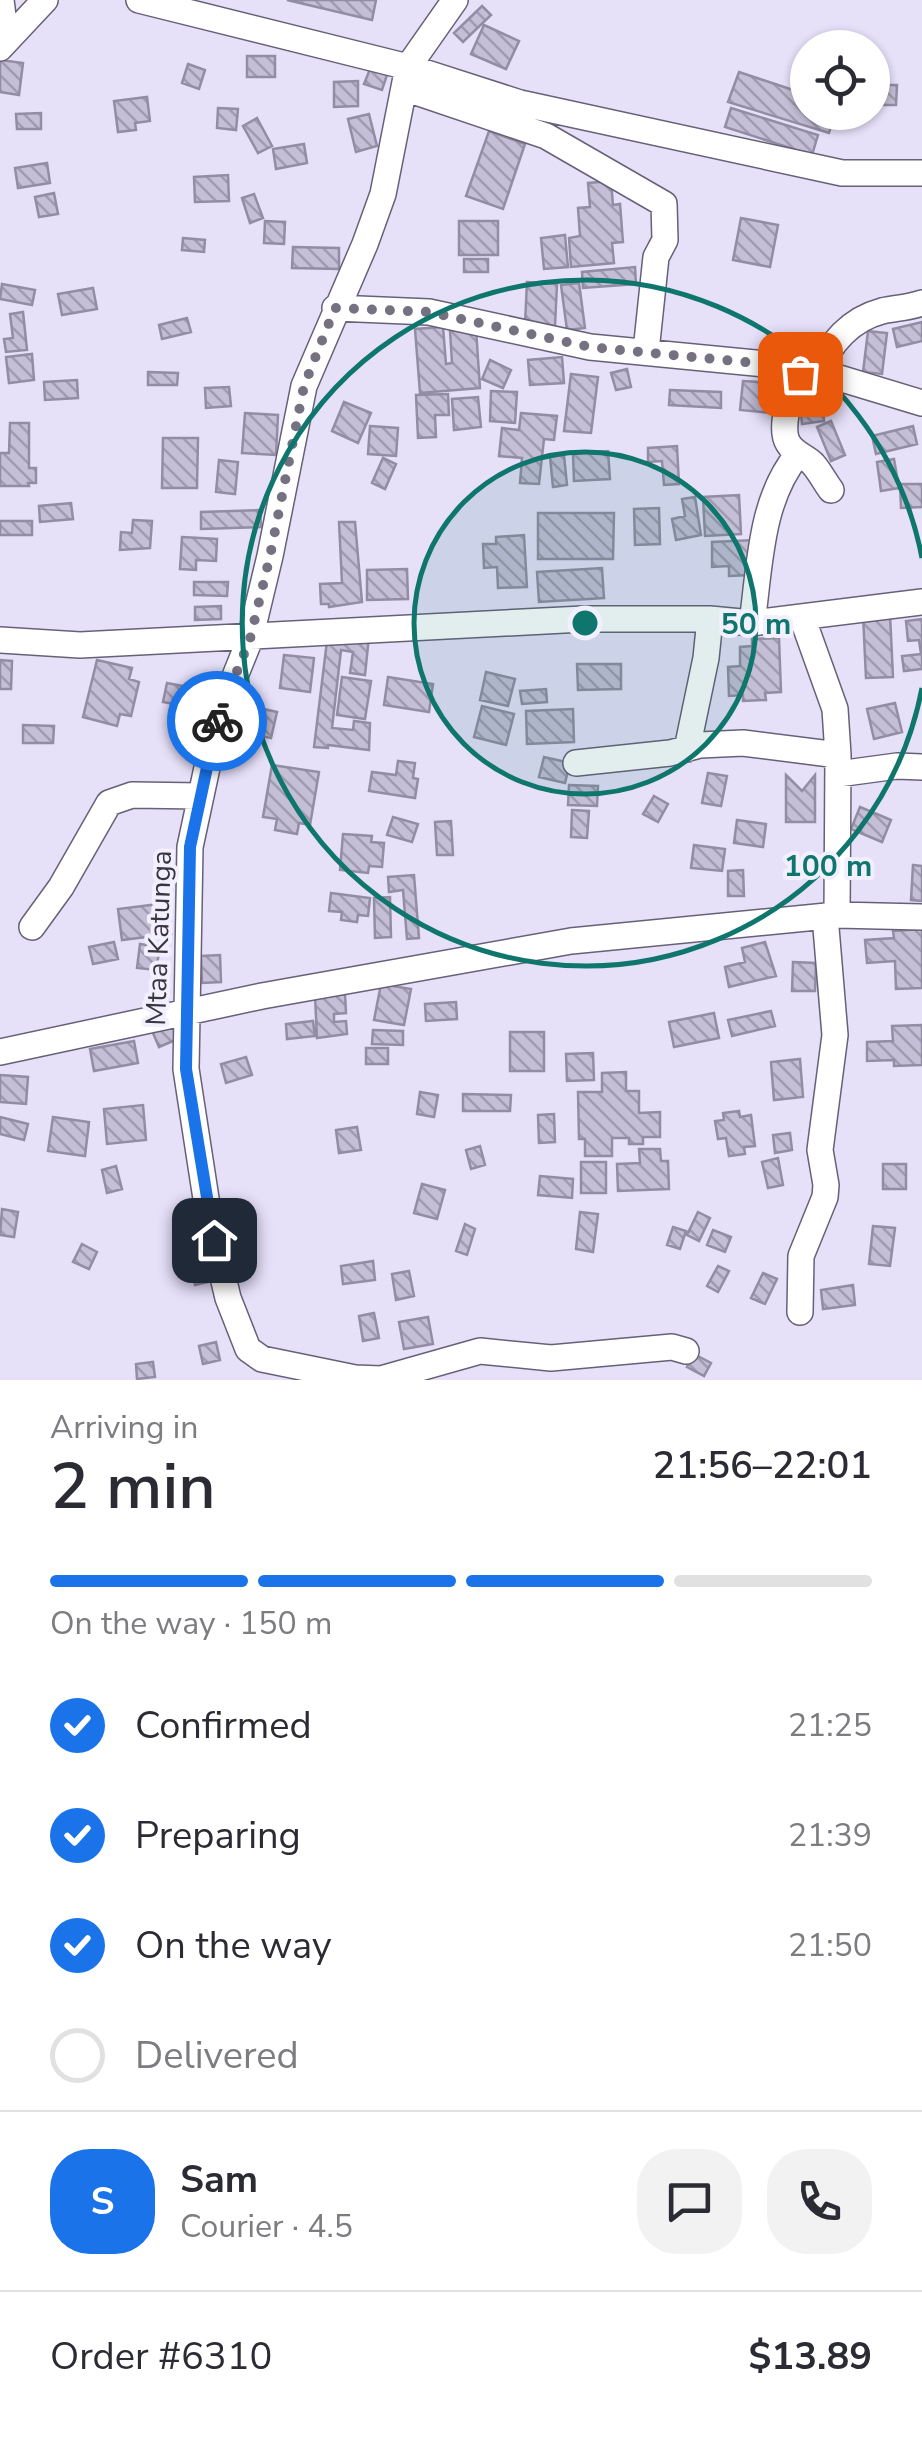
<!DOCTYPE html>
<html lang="en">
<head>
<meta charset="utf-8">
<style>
  :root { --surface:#fff; --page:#f2f2f3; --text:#2b2b33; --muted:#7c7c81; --line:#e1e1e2; --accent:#1a73e8 }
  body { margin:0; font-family:"Nunito Sans",sans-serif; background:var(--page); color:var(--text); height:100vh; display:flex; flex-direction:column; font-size:38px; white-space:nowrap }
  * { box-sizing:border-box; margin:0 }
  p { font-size:32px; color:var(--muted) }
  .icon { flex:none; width:55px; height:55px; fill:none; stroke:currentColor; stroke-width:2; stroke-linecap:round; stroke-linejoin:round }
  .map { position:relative; height:1380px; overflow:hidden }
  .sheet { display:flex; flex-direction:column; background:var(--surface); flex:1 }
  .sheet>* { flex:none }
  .controls { position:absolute; left:790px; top:30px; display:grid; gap:20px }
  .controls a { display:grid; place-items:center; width:100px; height:100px; border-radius:50%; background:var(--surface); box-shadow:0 2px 8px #0004; font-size:50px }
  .pin { position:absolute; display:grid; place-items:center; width:85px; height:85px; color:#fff; margin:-42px; border-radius:20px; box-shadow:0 5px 15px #0006 }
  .courier { position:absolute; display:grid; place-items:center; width:100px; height:100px; margin:-50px; border:8px solid #1a73e8; border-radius:50%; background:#fff; color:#222; box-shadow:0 2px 12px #0007 }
  .head em { font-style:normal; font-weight:600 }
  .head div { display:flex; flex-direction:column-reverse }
  .head { display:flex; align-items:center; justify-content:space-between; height:170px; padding:0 50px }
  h1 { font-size:65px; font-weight:600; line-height:75px }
  .bar { display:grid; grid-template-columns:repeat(4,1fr); gap:15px 10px; align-content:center; height:120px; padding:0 50px }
  .bar i { height:12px; border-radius:8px; background:var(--line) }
  .bar .current { background:var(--accent) }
  .bar p { grid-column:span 4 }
  .line { display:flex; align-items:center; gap:25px; padding:0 50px; border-top:2px solid var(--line) }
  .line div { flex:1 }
  .round { display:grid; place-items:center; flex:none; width:105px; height:105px; border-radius:40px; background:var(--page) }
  ol { padding:0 50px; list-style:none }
  li { display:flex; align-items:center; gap:30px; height:110px }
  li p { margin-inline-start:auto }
  li .icon { padding:10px; border-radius:50%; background:var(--accent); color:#fff; stroke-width:4 }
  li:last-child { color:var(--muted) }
  li i { width:55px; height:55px; border:5px solid var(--line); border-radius:50% }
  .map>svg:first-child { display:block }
  .building { fill:url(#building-back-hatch); stroke:#938da4; stroke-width:2.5 }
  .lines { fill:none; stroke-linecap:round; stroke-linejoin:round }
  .minor-casing { stroke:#676177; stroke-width:28 }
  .minor { stroke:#fff; stroke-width:25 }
  .done { stroke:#757180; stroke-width:10; stroke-dasharray:0 18 }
  .route { stroke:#1a73e8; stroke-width:12 }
  .ring { fill:none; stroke:#0f766e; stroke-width:5 }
  .labels { text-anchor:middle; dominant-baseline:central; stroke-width:8; stroke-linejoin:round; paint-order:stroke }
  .street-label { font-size:28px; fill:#38353f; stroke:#f2effe }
  .centre { fill:#0f766e; stroke:#f2effe; stroke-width:5 }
  .ring-label { font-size:30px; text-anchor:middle; font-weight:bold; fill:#0f766e; stroke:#f2effe; stroke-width:8; stroke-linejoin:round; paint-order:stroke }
</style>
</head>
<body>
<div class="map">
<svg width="922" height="1380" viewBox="0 0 922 1380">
  <defs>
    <pattern id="building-back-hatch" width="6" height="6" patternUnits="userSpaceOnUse" patternTransform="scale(2.5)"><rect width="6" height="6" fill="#c4bed6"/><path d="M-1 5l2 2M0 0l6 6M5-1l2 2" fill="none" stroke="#a09baf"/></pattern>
  </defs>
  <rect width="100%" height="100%" fill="#e6e0f9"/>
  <path class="building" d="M287 0H376L372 20Z
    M482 6 491 15 463 42 454 33Z
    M484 25 519 41 506 69 471 54Z
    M247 56H275V77H247Z
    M0 60 23 63 19 95 0 92Z
    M188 64 205 70 199 89 182 83Z
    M370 69 387 75 382 90 364 84Z
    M739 72 808 95V112H835L829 133 728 102Z
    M358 81V106L334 107V82Z
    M872 85H897L896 105H872Z
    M147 97 150 121 135 123 136 130 118 132 114 101Z
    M218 108 238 109 236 130 217 128Z
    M731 108 818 135 812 155 725 127Z
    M41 113V129H17L16 114Z
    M369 114 377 146 356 152 348 119Z
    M257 118 272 146 258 153 243 126Z
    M489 131 525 144 503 209 466 196Z
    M304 144 307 163 276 169 273 149Z
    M47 163 50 183 18 188 15 168Z
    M228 175 229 201 195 202 194 177Z
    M611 181 613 205 620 204 623 242 612 243 614 263 571 267 569 238 580 236 578 208 590 207 588 183Z
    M54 193 58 214 39 217 35 197Z
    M254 194 263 218 250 223 242 198Z
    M741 218 778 225 770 267 733 260Z
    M265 221 285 222 284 244 264 243Z
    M459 221H498V255H459Z
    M565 235 568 267 544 269 541 238Z
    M183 238 205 240 204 252 182 250Z
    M293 247 339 248V269L292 268Z
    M464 259H488V272H464Z
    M635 267 636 284 583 288 582 272Z
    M527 282 557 284 555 326 525 324Z
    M579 283 585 328 567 330 561 285Z
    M2 284 35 290 32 305 0 299Z
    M93 288 97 309 62 315 58 294Z
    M23 312 27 350 6 352 4 339 13 338 10 314Z
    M187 318 191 332 162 339 159 325Z
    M922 322V341L897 347 893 329Z
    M443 327 446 364 452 363 450 331 476 329 480 388 420 393 415 329Z
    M868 331 887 333 882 374 863 372Z
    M32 354 34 380 9 383 6 357Z
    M562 357 564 383 530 385 528 360Z
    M490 360 511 370 503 388 482 379Z
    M627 369 631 387 616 390 611 373Z
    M148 372 178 373 177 385H148Z
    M571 374 598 377 591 433 564 431Z
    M77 380 78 398 45 400 44 382Z
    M743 381 774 383 771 413 740 410Z
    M229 387 231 406 206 408 205 388Z
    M670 390 721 392V408L669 405Z
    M491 391 517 392 515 423 490 421Z
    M448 394 449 415H435L436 437 418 438 416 395Z
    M478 397 481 427 454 430 452 399Z
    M344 402 371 413 358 443 332 431Z
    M823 402 824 421 802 424 800 404Z
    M245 413 278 415 276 455 242 453Z
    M521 413 557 416 554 440 544 439 539 484 520 483 522 458 499 456 502 428 519 430Z
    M831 421 845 455 831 461 817 427Z
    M10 423H29V468H36V483H28L29 486H0V453H9Z
    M370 426 398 428 396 456 368 454Z
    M913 426 917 444 876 454 872 436Z
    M163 438H198L197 488H162Z
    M677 446 679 484 664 485 662 461 648 462V448Z
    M608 451 610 479 574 481 573 454Z
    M564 455 567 485 553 487 550 457Z
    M383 458 396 464 385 489 372 483Z
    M894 459 899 488 881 491 877 462Z
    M219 460 238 462 235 494 216 492Z
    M900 484H922V507L901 508Z
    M739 495 741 534 705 536 703 497Z
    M695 497 701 535 676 540 672 519 685 516 682 499Z
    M71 503 73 519 40 522 39 506Z
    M659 508 660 544 635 545 634 509Z
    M260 510 261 527 201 529V512Z
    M538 513H614L613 559H538Z
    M133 520 152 521 150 548 120 550 121 532 132 533Z
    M0 521H32V535H0Z
    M339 522H355L362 602 329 607V604H321L320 584 342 583Z
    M524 535 527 587 498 588 497 567 484 568 483 544H496V537Z
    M182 537 217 539 216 561 196 560V570L180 569Z
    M755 540 751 575 729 576V566L712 567V542Z
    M602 568 604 598 539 602 537 572Z
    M407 569 408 599 367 600V570Z
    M194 582H228L227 596 194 595Z
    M221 606V619L195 620V607Z
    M890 614 893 677 866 678 863 615Z
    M922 619V669L904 671 902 656 921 654 919 640 908 641 906 621Z
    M369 636 365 675 350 673 353 652 341 650 332 728 353 730 354 721 370 723 369 750 328 745V748L314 747 327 641Z
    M779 638 781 692 765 693 766 700 743 701V695L729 696 728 667 740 666V647L752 646V639Z
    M284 655 314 658 310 692 280 688Z
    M0 660 12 661 11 689H0Z
    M97 660 132 668 129 679 139 682 131 716 120 714 117 726 83 717Z
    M577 664H621V689L578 690Z
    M486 672 515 679 508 706 480 700Z
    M342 677 371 681 365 719 337 715Z
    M388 677 433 684 429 712 384 705Z
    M167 683 193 688 189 707 163 702Z
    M546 689 547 702 522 704 520 691Z
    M895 703 902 732 874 739 867 709Z
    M241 704 277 712 271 738 256 735 254 746 233 741Z
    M482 706 514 714 506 745 474 737Z
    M573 709 574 742 527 744 526 711Z
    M23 725 54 726 53 743H23Z
    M544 757 570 763 565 783 539 777Z
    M398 761 415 763 413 778 418 779 415 798 369 791 372 772 396 775Z
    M272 765 319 772 310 825 299 823 297 834 275 830 277 819 263 817Z
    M708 773 727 776 721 806 702 803Z
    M786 775 802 791 815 775V822H786Z
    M569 785 598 786 597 806 568 805Z
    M654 796 668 804 658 822 643 814Z
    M860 807 891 820 882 842 851 829Z
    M572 810 589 811 587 838 571 837Z
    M393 817 418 824 412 842 387 835Z
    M737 820 766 824 763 847 734 843Z
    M451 821 453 855H437L435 822Z
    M343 834 372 836 371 842 384 843 382 867 369 866 368 873 340 870Z
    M694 845 725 849 722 871 691 868Z
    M913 865 922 866V901L911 900Z
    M743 870 744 896H728V871Z
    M414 875 419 938 407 939 403 890 389 892 388 877Z
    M331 893 370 898 368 916 358 915 357 922 341 920 342 912 329 911Z
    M390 897 391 937 375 938 374 898Z
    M167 903 171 934 122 940 118 909Z
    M922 929V988L896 989 895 961 867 963 865 940 894 938 893 931Z
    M114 942 118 959 93 964 89 947Z
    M765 942 776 976 729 987 725 967 745 962 742 948Z
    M140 944 160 947 156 970 137 968Z
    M220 955 221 982 202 983 201 956Z
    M793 962 816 963 815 991H792Z
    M381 984 411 989 404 1025 374 1020Z
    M345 994 346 1013 334 1014V1022L346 1021 347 1034 317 1038 315 996Z
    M456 1002 457 1019 426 1021 425 1004Z
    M771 1011 775 1026 732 1036 728 1020Z
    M714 1013 719 1038 674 1047 669 1022Z
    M172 1017 180 1038 159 1047 150 1026Z
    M313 1021 315 1036 287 1039 286 1024Z
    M922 1025V1065L894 1066V1060L867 1061V1042L893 1041 892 1026Z
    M373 1030 403 1031V1045L372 1044Z
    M510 1032H544V1071H510Z
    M134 1041 138 1063 94 1071 90 1049Z
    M366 1048H388V1064H366Z
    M593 1053 594 1080 567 1081 566 1054Z
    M246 1057 252 1075 226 1083 221 1064Z
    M800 1059 803 1097 774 1100 771 1062Z
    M626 1072V1091H639V1113L660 1112V1137H643V1144H629V1138H612V1156H585V1139H579L578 1092H602V1073Z
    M0 1075 28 1077 26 1104 0 1102Z
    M420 1092 438 1095 434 1117 417 1114Z
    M463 1094 511 1095 510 1111H463Z
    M143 1105 146 1140 107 1144 104 1109Z
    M739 1111 740 1117 751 1115 755 1146 744 1147 745 1154 729 1156 726 1138 718 1139 715 1121 724 1120 723 1113Z
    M554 1114 555 1142 539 1143 538 1115Z
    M0 1117 28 1124 24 1140 0 1134Z
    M53 1117 89 1122 85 1156 48 1151Z
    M357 1127 361 1150 339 1153 336 1130Z
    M790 1133 792 1150 775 1153 773 1135Z
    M480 1146 485 1165 471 1169 466 1150Z
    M639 1149H660L661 1161H668L669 1189 618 1191 617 1164 640 1163Z
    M778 1158 783 1185 768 1188 762 1162Z
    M581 1162H606V1193H581Z
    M883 1164H906V1189H883Z
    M116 1166 122 1189 107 1193 102 1170Z
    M540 1176 573 1179 572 1198 538 1195Z
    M422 1184 445 1190 437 1219 414 1213Z
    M2 1209 18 1212 14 1237 0 1235Z
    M580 1212 598 1214 593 1252 576 1249Z
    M698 1212 710 1218 699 1241 687 1235Z
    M465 1224 475 1229 467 1255 456 1251Z
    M873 1226 895 1228 890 1266 869 1264Z
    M673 1227 686 1231 680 1249 667 1245Z
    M713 1230 731 1237 725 1252 707 1245Z
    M82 1244 97 1252 89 1269 73 1262Z
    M373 1261 375 1280 343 1284 341 1266Z
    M209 1264 212 1281 195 1285 192 1268Z
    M718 1266 729 1271 718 1292 707 1286Z
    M409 1271 414 1296 396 1300 392 1274Z
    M763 1273 777 1279 765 1304 751 1298Z
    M853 1285 855 1305 823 1309 821 1290Z
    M374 1313 379 1338 363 1341 359 1316Z
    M428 1317 433 1344 404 1349 399 1322Z
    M216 1342 220 1360 203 1364 199 1346Z
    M694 1354 711 1363 704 1376 687 1367Z
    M153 1362 155 1377 137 1379 136 1364Z"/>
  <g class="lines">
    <defs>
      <path id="minor" d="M1 0 6 40
        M139 0 408 67 520 103 842 173H922
        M455 0 408 67 383 194 365 244 304 386 270 556 250 639 217 721 190 847 186 1069 209 1218 228 1298 248 1349 262 1359 355 1378 381 1379 480 1351 551 1358 672 1347 686 1351
        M0 48 45 0
        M404 88 546 136 664 204 665 240 656 257 646 351
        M335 308 429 312 590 347 806 368 922 403
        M806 368C793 381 778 426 788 443 794 454 805 456 813 464 820 472 825 482 831 490
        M820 372C828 343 852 319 882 311 895 308 908 308 922 303
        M802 617 835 709 838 755 837 915
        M752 623C760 566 760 500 798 454
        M0 640 80 645 583 619H710L752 623 922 602
        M687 749 706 658 710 619
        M576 763 670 753 700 745 743 743 838 755
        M838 774 897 766 922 767
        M32 927 61 887 109 803 132 795 201 796
        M0 1052 262 996 571 941 837 915 922 917
        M800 1312 801 1256 825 1197 826 1185 820 1150 835 1035 825 916"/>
    </defs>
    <use href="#minor" class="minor-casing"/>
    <use href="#minor" class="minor"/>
  </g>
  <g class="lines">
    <path class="done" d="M217 721 250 639 270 556 304 386 335 308 429 312 590 347 806 368 800 374"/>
    <path class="route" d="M214 1240 186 1069 190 847 217 721"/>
  </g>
  <circle cx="585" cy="623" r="171" fill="#0f766e" fill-opacity=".12"/>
  <g class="ring">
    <circle cx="585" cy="623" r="171"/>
    <path d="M922 688A343 343 0 1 1 922 558"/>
  </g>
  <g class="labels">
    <g class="street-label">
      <text transform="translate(159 938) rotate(-88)">Mtaa Katunga</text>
    </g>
  </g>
  <circle cx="585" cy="623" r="15" class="centre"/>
  <g class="ring-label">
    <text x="756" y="634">50 m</text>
    <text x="828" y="876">100 m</text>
  </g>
</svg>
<div class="controls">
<a><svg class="icon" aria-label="locate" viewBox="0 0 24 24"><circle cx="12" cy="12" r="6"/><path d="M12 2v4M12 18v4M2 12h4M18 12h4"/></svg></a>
</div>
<div class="pin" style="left:800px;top:374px;background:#ea580c"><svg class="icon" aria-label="bag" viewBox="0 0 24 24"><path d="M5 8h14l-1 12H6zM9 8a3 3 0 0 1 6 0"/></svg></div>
<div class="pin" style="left:214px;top:1240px;background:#1f2937"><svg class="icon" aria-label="home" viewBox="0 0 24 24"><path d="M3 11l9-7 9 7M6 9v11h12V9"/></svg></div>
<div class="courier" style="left:217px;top:721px"><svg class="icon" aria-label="bike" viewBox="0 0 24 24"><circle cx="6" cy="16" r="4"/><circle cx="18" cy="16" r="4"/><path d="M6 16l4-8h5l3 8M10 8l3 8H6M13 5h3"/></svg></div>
</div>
<section class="sheet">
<div class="head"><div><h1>2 min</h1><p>Arriving in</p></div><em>21:56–22:01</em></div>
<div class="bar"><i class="current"></i><i class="current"></i><i class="current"></i><i></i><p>On the way · 150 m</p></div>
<ol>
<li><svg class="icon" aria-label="check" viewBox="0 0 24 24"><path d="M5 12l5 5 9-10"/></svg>Confirmed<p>21:25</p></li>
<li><svg class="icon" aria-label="check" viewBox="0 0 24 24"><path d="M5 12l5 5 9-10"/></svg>Preparing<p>21:39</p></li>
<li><svg class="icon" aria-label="check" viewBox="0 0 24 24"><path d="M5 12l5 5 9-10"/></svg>On the way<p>21:50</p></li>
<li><i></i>Delivered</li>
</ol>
<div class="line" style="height:180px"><b class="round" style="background:var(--accent);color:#fff">S</b><div><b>Sam</b><p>Courier · 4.5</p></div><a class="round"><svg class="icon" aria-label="chat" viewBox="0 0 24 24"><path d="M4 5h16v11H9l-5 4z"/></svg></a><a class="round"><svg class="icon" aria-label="phone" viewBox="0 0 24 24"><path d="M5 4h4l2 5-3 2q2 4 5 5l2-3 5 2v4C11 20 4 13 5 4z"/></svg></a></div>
<div class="line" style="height:130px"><div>Order #6310</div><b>$13.89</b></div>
</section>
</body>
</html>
